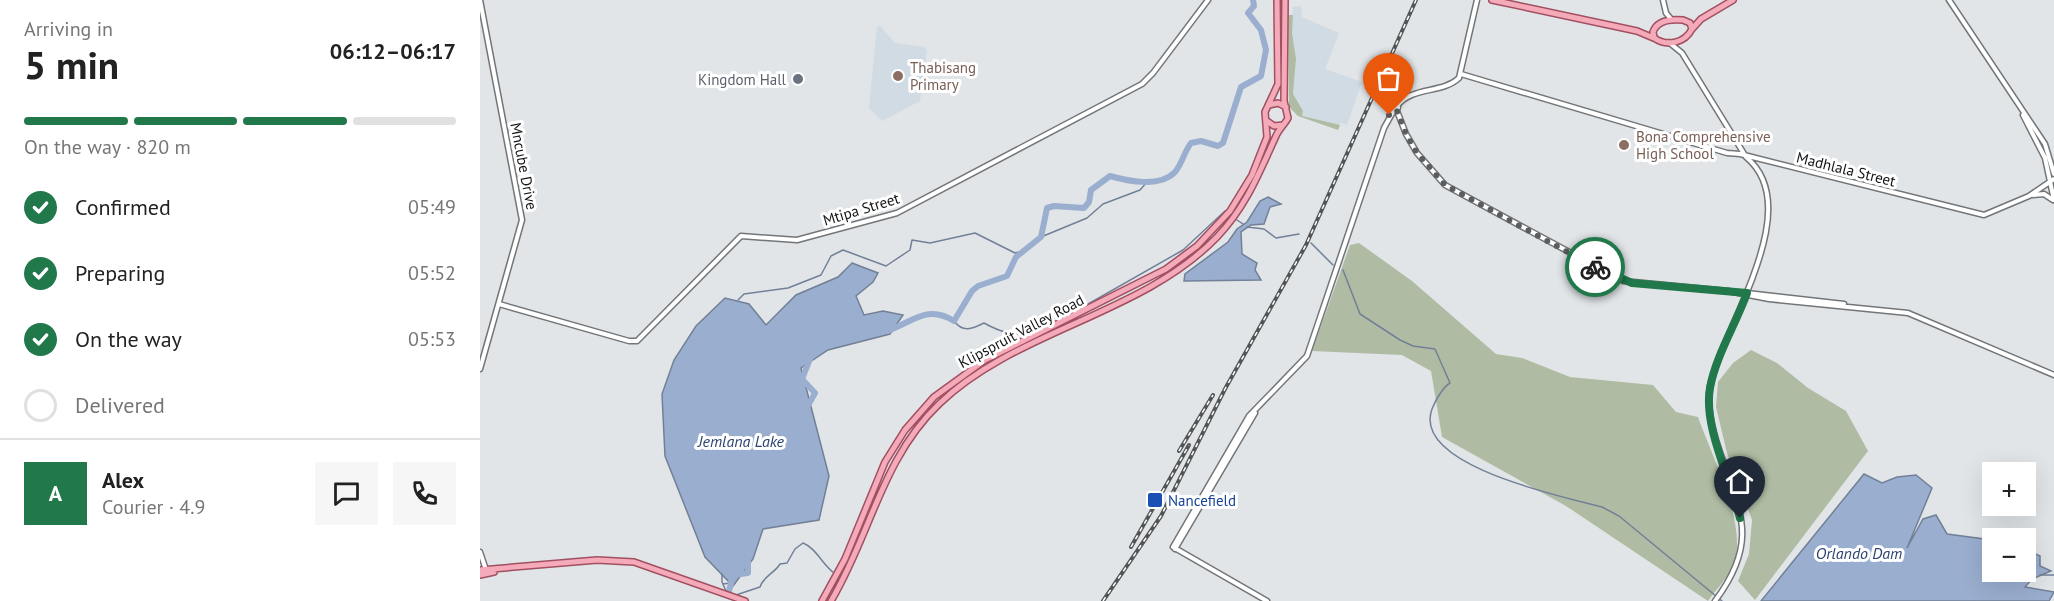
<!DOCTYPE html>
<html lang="en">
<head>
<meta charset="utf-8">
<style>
  :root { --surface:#fff; --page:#f6f6f6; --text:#222; --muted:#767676; --line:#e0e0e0; --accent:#20784b }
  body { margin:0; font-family:"PT Sans",sans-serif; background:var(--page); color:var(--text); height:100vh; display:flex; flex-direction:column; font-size:22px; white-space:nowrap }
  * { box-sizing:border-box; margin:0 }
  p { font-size:20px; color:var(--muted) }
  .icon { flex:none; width:33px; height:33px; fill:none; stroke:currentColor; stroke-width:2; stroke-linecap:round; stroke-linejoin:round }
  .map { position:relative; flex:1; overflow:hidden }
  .sheet { display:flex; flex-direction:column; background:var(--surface); width:480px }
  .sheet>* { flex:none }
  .tools { position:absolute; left:1502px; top:462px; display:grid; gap:12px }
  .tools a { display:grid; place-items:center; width:54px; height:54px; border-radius:0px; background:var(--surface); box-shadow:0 6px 24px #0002; font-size:30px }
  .pin { position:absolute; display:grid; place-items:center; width:51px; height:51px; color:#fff; margin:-62px -26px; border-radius:50% 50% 50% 0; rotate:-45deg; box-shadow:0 0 6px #0007 }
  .pin .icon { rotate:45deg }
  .courier { position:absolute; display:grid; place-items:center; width:60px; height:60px; margin:-30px; border:4px solid #20784b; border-radius:50%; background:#fff; color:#222; box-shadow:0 2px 8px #0007 }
  .summary em { font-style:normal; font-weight:800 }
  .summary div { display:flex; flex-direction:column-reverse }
  .summary { display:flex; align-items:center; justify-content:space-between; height:102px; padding:0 24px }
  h1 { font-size:39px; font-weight:800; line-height:45px }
  .bar { display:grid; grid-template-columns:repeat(4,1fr); gap:9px 6px; align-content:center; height:72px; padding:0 24px }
  .bar i { height:8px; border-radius:4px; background:var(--line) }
  .bar .current { background:var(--accent) }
  .bar p { grid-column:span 4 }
  .line { display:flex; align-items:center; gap:15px; padding:0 24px; border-top:2px solid var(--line) }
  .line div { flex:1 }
  .round { display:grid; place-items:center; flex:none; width:63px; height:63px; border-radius:0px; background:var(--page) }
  ol { padding:0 24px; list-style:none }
  li { display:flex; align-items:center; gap:18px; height:66px }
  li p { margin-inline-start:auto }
  li .icon { padding:6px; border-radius:50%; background:var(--accent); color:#fff; stroke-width:4 }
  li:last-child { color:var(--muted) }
  li i { width:33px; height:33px; border:3px solid var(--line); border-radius:50% }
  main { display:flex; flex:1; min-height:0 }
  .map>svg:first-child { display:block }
  .built { fill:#d1dbe3 }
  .green { fill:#afbca3 }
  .water { fill:#9aaecf; stroke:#728097; stroke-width:1.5 }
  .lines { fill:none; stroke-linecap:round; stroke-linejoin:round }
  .stream { stroke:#728097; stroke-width:1.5 }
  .river { stroke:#9aaecf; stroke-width:6 }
  .minor-casing { stroke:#727678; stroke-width:7 }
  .major-casing { stroke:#a15061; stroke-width:8 }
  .minor { stroke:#fff; stroke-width:4 }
  .major { stroke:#f5aab9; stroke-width:5 }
  .rail-casing { stroke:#525455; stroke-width:4 }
  .rail { stroke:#fff; stroke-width:1.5; stroke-dasharray:4.5; stroke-linecap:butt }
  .done { stroke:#5b5d5f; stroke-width:6; stroke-dasharray:0 10.8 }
  .route { stroke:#20784b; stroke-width:8 }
  .education-dot { fill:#8d6e63; stroke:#fff; stroke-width:2 }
  .worship-dot { fill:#6b7280; stroke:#fff; stroke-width:2 }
  .transit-dot { fill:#1a4fb4; stroke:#fff; stroke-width:2 }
  .labels { text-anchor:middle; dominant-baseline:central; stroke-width:6; stroke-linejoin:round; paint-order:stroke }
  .education-label { font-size:15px; fill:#785e54; stroke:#fff; text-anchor:start }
  .worship-label { font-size:15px; fill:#5b616d; stroke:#fff; text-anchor:end }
  .street-label { font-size:15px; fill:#131415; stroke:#fff }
  .transit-label { font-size:15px; fill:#164399; stroke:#fff; text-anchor:start }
  .water-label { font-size:16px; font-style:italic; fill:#2b4471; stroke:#fff }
</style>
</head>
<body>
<main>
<section class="sheet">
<div class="summary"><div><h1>5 min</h1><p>Arriving in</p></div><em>06:12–06:17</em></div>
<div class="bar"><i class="current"></i><i class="current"></i><i class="current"></i><i></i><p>On the way · 820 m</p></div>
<ol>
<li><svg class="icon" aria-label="check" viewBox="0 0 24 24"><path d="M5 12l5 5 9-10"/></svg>Confirmed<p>05:49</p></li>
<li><svg class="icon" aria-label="check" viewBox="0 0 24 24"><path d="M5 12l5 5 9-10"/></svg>Preparing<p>05:52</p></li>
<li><svg class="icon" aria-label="check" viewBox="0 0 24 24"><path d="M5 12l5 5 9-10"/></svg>On the way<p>05:53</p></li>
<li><i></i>Delivered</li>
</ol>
<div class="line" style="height:108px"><b class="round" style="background:var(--accent);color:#fff">A</b><div><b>Alex</b><p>Courier · 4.9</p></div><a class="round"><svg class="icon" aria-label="chat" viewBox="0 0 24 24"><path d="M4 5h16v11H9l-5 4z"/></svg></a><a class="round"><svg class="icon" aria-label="phone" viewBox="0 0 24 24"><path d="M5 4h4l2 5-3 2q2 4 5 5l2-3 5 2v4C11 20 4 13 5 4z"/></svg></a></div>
</section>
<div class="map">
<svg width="1574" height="601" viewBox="0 0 1574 601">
  <rect width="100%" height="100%" fill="#e1e5e8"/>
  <path class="built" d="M821 6 822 17 859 33 845 69 882 82 867 125 861 123 855 126 822 116V111L813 95 816 60 812 33 813 7Z
    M400 26 415 43 445 47 447 51 440 101 402 121 389 108 397 27Z"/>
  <path class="green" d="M808 15H813L812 33 816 59 813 94 823 111 822 116 860 125 858 130 818 116 809 107Z
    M879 243 932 281 1016 354 1042 358 1090 377 1173 385 1196 412 1218 417C1231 454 1268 526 1254 563 1250 576 1236 589 1228 601L1086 506 962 437 951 371 922 355 832 351 870 245Z
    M1271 350 1297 363 1328 388 1366 411 1388 451 1275 600 1258 581 1269 554 1272 520 1247 453 1236 407 1238 382 1253 363Z"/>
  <path class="water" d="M788 197 801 204 790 207 784 224 771 225 761 232 762 254 777 263 775 270 781 280 704 281 705 274 748 242 757 229 767 222 780 201Z
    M372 263 398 273 393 282 376 296 384 315 403 311 423 315 410 334 348 350 321 368 349 476 339 520 283 529 273 559 253 586 225 557 185 456 182 394 194 360 216 326 245 298 269 304 286 325 316 295 358 277Z
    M1384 474 1402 483 1417 477 1436 475 1452 488 1427 548 1443 519 1456 515 1467 534 1512 540V572H1545V549L1560 556V566L1571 571 1552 579 1545 587 1574 592 1569 601H1281Z"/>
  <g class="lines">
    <path class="stream" d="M757 220 763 224
      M767 227 784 229 796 238 819 234
      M561 237 607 218 623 204 660 190 668 181
      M831 243 853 265
      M863 270 880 314 920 340 933 346 955 349 970 383C963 387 955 401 952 409 931 466 1085 497 1122 507L1139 516 1242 601
      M258 300 264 294 308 288 341 275 351 256 363 250 406 266 430 250 432 240 450 243 495 233 535 253 543 251
      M580 320 703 250 745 211
      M474 321C483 333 492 329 504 323 522 333 536 337 557 331
      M242 574V582L246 591
      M1560 575H1574
      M243 584 250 583
      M256 595 280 587C284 575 294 574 300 564L307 563 315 549 323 543C336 548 342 564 354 573"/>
    <path class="river" d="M407 331C433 322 447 304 474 321L492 291 498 286 527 276 536 257 561 237 567 208 574 206 604 208 609 202 611 190 630 176C647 181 680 188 695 172 702 164 704 152 711 143L721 141 738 146 743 143 761 87 781 76 786 50 781 30 768 13 774 6 773 0
      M326 409 335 393 322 379 332 354
      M249 591 253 575 268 573V562"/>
    <defs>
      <path id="minor" d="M1183 0 1186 13 1191 19
        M1469 0 1565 144 1574 174
        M1191 44 1202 53 1266 157C1328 208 1242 328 1230 386 1227 405 1231 422 1236 440 1257 507 1283 537 1235 601
        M981 74 1247 153 1260 154 1504 215 1549 196 1574 179
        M914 106 918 107 917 111 914 110Z
        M917 106C932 86 962 94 979 78L997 0
        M917 111 926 134 937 153 965 185 1143 281 1248 291 1289 299 1428 313 1574 375
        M1543 115 1565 158 1574 200
        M1553 195 1564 194 1573 200
        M1267 293 1364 304
        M19 304 149 341H157L261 236 317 240 417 213 662 84 673 73 728 0
        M0 369 42 220 0 0
        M695 549 775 413
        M0 552 6 570
        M787 601 693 547 769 416 827 356 904 128 914 110"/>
      <path id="major" d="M1012 0 1157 31 1176 39
        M1203 20 1210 23 1212 29C1205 43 1187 47 1174 38L1173 32C1177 20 1192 19 1203 20Z
        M1212 29 1221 19 1253 0
        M789 105 798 103 806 107
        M787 121 794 126 803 125
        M0 570 117 560 154 562 265 601
        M0 575 14 572
        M342 601 365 559 405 462 425 430 454 397 505 360 686 269 717 246 750 211 772 175 787 137 785 112 798 84 797 0
        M351 601C390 536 402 458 459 404 535 330 662 315 737 237 766 207 779 173 796 136 799 129 805 124 808 118L804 101 805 0"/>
    </defs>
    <use href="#minor" class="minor-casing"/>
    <use href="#major" class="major-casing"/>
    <use href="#minor" class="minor"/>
    <use href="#major" class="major"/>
    <defs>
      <path id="rail" d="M699 451 733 395
        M651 547 709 445
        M623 601 681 516 745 389 826 245 936 0"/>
    </defs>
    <use href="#rail" class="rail-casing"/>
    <use href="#rail" class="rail"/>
  </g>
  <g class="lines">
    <path class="done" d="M909 115 914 110 917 111 926 134 937 153 965 185 1115 267"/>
    <path class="route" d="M1115 267 1152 283 1267 293C1256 324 1236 355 1230 388 1223 427 1251 479 1260 518"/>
  </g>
  <g class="education-dot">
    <circle cx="418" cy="76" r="6"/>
    <circle cx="1144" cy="145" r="6"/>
  </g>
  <circle class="worship-dot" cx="318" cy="79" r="6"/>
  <rect class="transit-dot" x="667" y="492" width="16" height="16" rx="3"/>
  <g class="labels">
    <g class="education-label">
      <text x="430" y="67">Thabisang<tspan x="430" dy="17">Primary</tspan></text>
      <text x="1156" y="136">Bona Comprehensive<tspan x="1156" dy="17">High School</tspan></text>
    </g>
    <g class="worship-label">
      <text x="306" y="79">Kingdom Hall</text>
    </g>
    <g class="street-label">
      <text transform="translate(44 166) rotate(79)">Mncube Drive</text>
      <text transform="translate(1366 169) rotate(14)">Madhlala Street</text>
      <text transform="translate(381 209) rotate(-17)">Mtipa Street</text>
      <text transform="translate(541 331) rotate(-28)">Klipspruit Valley Road</text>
    </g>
    <g class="transit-label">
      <text x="688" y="500">Nancefield</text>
    </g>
    <g class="water-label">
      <text x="261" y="441">Jemlana Lake</text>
      <text x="1379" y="553">Orlando Dam</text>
    </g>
  </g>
</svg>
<div class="tools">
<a>+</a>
<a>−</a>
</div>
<div class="pin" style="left:909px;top:115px;background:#ea580c"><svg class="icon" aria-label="bag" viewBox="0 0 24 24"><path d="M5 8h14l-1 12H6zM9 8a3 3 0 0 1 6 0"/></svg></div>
<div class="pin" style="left:1260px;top:518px;background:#1f2937"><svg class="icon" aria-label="home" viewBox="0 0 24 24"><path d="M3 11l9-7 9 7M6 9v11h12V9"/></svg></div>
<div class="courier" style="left:1115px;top:267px"><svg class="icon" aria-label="bike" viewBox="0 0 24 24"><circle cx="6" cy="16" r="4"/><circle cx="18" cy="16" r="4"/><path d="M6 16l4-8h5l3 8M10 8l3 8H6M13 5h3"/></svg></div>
</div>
</main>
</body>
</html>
